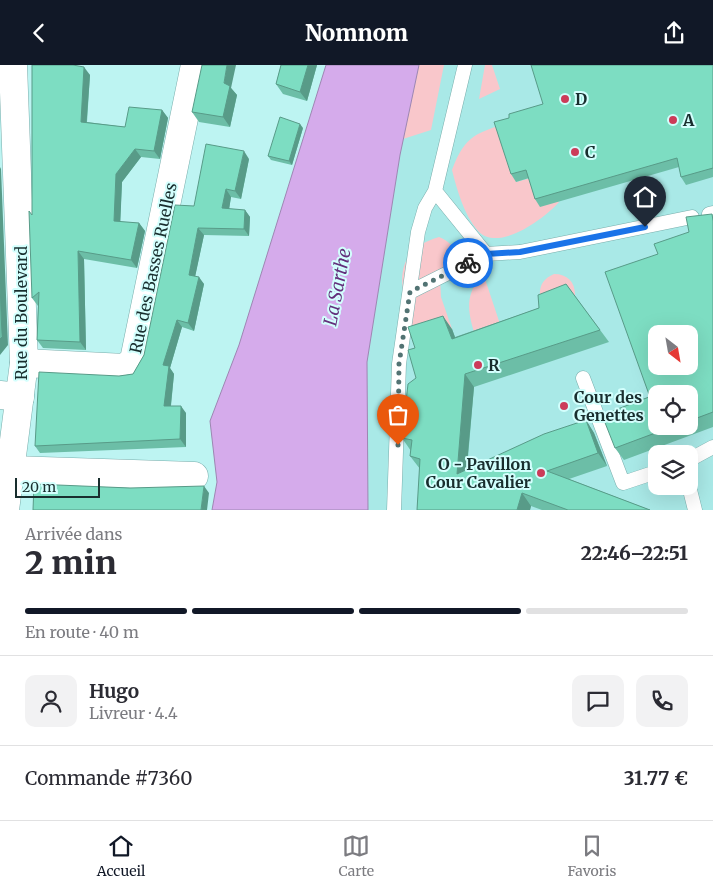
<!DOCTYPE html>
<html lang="fr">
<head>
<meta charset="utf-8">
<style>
  :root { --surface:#fff; --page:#f2f2f3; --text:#2b2b33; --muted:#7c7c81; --line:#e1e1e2; --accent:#111827 }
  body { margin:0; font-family:Merriweather,serif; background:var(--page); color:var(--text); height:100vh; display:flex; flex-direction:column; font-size:19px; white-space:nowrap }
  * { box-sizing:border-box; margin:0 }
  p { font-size:16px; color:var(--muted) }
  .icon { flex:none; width:28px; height:28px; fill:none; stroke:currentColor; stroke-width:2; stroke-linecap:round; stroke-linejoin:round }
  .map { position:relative; height:445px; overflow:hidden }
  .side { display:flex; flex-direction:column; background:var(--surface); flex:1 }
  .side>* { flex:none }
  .needle { width:32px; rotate:149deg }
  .fabs { position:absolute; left:648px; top:260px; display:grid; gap:10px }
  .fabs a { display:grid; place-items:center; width:50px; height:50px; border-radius:10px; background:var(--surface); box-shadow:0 5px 20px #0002; font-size:25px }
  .scale { position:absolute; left:15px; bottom:12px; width:85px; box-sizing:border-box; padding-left:5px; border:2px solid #192e2e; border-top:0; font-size:14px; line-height:18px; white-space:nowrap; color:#192e2e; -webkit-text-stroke:4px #d3fffd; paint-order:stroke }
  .pin { position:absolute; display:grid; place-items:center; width:42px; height:42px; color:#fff; margin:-51px -21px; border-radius:50% 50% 50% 0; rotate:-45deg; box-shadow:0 0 5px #0007 }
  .pin .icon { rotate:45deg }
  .courier { position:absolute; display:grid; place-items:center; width:50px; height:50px; margin:-25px; border:4px solid #1a73e8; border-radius:50%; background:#fff; color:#222; box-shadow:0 1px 6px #0007 }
  .headline em { font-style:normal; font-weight:800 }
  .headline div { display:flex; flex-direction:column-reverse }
  .headline { display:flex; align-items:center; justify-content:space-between; height:85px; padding:0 25px }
  h1 { font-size:32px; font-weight:800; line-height:38px }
  .bar { display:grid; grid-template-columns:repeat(4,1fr); gap:8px 5px; align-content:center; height:60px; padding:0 25px }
  .bar i { height:6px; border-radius:4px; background:var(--line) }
  .bar .on { background:var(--accent) }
  .bar p { grid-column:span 4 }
  .line { display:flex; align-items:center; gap:12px; padding:0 25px; border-top:1px solid var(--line) }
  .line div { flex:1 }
  .round { display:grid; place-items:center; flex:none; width:52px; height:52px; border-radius:10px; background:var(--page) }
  header { display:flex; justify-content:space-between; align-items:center; height:65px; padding:0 25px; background:var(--accent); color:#fff; font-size:22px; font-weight:800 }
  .tabs { display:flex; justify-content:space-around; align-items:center; height:70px; border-top:1px solid var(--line); background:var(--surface); font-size:14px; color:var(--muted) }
  .tabs a { display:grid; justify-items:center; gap:2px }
  .tabs .on { color:var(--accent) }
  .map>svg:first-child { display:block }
  .built { fill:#a9e9e7; fill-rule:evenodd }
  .green { fill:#f9c7cb }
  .water { fill:#d5abeb; stroke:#9d86b2 }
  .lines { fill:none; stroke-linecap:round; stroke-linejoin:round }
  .lane-casing { stroke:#79aeac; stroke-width:15 }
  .street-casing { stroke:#79aeac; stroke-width:29 }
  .secondary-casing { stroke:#79aeac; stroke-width:29 }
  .lane { stroke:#fff; stroke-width:14 }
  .street { stroke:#fff; stroke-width:28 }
  .secondary { stroke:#fff; stroke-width:28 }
  .wall { fill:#6cbea7; fill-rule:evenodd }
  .shaded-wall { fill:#589b88 }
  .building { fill:#7dddc2; stroke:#589b88; fill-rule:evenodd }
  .done { stroke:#527373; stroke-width:5; stroke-dasharray:0 9 }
  .route { stroke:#1a73e8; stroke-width:6 }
  .poi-dot { fill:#cc3c59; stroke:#d3fffd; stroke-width:2 }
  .labels { text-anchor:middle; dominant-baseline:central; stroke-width:4; stroke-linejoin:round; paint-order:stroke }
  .poi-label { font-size:16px; font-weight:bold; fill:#192e2e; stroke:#d3fffd; text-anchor:start }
  .street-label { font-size:16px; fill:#192e2e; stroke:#d3fffd }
  .water-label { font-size:18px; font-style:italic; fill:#632f7b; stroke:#d3fffd }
</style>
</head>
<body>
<header><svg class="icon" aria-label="back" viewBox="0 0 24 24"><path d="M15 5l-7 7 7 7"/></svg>Nomnom<svg class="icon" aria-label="share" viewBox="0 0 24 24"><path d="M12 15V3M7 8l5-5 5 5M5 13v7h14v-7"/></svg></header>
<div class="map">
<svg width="713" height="445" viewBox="0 0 713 445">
  <rect width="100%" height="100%" fill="#bdf4f2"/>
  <path class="built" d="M419 0H713V445H368L367 297 400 90ZM656 269H689V301H656ZM656 329H689V361H656ZM656 389H689V421H656Z"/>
  <path class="green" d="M419 0H444L431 65 403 74Z
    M485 0H492L500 24 479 34Z
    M514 56 516 117 531 113 559 137C545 153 499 188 478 166 464 150 457 125 452 105 466 68 478 68 514 56Z
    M439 172C449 176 454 181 456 192L440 213 441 232 452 264 417 275C404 236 383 188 439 172Z
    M554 209C568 209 576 218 575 232L540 233C539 220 543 214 554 209Z
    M480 212 485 214 504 271 478 280C470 254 462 235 480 212Z"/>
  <path class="water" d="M326 0H419L400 90 367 297 368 445H212L217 417 210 356 239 280Z"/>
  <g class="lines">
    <defs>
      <path id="lane" d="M435 126 486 189 520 187 692 152
        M709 149 713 148
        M410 227 486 189
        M583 313 623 418 656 407
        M689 395 713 382
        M689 421 695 445
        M394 445 399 299 418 167 425 143 435 126 465 0"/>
      <path id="street" d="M24 298 125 303 134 295 195 0
        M0 330 20 332
        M12 405 194 411"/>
      <path id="secondary" d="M5 445 24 298 13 0"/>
    </defs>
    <use href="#lane" class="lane-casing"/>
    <use href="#street" class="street-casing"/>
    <use href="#secondary" class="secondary-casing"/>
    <use href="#lane" class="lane"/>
    <use href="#street" class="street"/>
    <use href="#secondary" class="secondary"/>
  </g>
  <path class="wall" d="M281 0H317L307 36 283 29 276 19Z
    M713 0V112L686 120 681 112 679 102 540 142 535 134 529 113 516 117 511 109Z
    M78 1 90 10 87 57 125 62 162 45 168 53 160 94 141 92 122 117 120 157 139 158 145 166 137 203 84 194 86 285 43 283 37 275 38 241 32 233V150Z
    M231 23 237 30 230 62 199 57 192 47Z
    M303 63 292 100 271 95 268 91Z
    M249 94 241 134 231 132 229 144 245 145 250 152 249 171 204 170 195 211 204 219 194 266 182 262 170 303 174 309 171 341 186 348V382L40 388 35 381 119 311 133 309 144 290 194 141Z
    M712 149 713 151V362L624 395 615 383 651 335 658 189 689 167ZM689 329V361H656Z
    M566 219 609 277 474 322 467 404 586 355 594 368 607 401 569 414 650 445H542L531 441 530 445H417L420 404 410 391 411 386 402 373 416 313 452 264 455 272 539 243Z"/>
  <path class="shaded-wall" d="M227 0H236L231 23 237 30 230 62 223 52 224 18Z
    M308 0H317L307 36 300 27Z
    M84 2 90 10 86 65 81 57Z
    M162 45 168 53 160 94 154 86Z
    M300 59 303 63 292 100 289 96Z
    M135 84 141 92 122 117 120 165 114 156 116 109Z
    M244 86 249 94 241 134 235 126Z
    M0 102 1 104 8 280 0 290Z
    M226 124 231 132 228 151 222 143Z
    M245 145 250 152 249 171 244 164Z
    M139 158 145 166 137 203 131 195Z
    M198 163 204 170 194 217 189 210Z
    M78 186 84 194 86 285 80 277Z
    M199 212 204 219 194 266 188 258Z
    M443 251 452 264 460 286 452 274Z
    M177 255 182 262 170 303 174 309 170 348 164 341 163 300Z
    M465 309 474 322 465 421 457 409Z
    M181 341 186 348V382L180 374Z
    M586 355 594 368 607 401 598 388Z
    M204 421 209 428 207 445H201Z
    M522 428 531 441 530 445H517Z"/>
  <path class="building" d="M32 0H73L84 2 81 57 125 62 129 42 162 45 154 86 135 84 116 109 114 156 139 158 131 195 78 186 80 277 37 275 39 227 32 233 29 146 32 150Z
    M202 0H227L224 18 230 21 223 52 192 47Z
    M281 0H308L300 27 276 19Z
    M531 0H713V103L681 112 677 93 535 134 526 105 511 109 494 57 509 53V49L543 39Z
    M280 52 300 59 289 96 268 91Z
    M206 79 244 86 235 126 226 124 222 143 245 145 244 164 198 163 189 210 199 212 188 258 177 255 163 300 169 301 164 341H181L180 374 35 381 39 307 119 311 133 309 144 290 175 140 194 141Z
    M712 149 713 156V347L689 356V329H656V361H674L615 383 602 350 649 332 651 335 605 207 658 189 654 179 689 167 686 152ZM656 269H689V301H656Z
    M0 218 2 272 0 274Z
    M566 219 600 265 465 309 457 409 544 369 586 355 598 388 547 406 650 445H568L522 428 517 445H417L420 394 410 391 412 375 402 373 408 319 416 313 408 285 415 283 408 262 443 251 452 274 539 243 538 230Z
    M34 419 130 423 204 421 201 445H33Z"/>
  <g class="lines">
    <path class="done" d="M398 380 399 299 410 227 468 198"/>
    <path class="route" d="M468 198 486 189 520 187 645 162"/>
  </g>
  <g class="poi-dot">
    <circle cx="565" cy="34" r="5"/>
    <circle cx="673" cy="55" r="5"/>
    <circle cx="575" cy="87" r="5"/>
    <circle cx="478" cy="300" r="5"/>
    <circle cx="564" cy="341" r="5"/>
    <circle cx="541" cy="408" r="5"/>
  </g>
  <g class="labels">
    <g class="poi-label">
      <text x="575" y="34">D</text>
      <text x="683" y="55">A</text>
      <text x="585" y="87">C</text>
      <text x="488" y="300">R</text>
      <text x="574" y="332">Cour des<tspan x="574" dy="18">Genettes</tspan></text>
      <text x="531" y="399" text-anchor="end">O - Pavillon<tspan x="531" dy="18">Cour Cavalier</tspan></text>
    </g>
    <g class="street-label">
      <text transform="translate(153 203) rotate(-78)">Rue des Basses Ruelles</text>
      <text transform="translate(21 248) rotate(-90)">Rue du Boulevard</text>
    </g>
    <g class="water-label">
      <text transform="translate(337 222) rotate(-79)">La Sarthe</text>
    </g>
  </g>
</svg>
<div class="fabs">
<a><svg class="needle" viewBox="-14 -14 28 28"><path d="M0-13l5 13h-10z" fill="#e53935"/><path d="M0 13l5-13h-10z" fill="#7c7c81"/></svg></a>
<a><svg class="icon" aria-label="locate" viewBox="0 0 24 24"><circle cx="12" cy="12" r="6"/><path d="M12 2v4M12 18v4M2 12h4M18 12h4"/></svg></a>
<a><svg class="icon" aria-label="layers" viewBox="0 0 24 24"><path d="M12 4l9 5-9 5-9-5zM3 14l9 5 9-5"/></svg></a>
</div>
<div class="scale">20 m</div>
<div class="pin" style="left:398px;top:380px;background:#ea580c"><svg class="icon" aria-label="bag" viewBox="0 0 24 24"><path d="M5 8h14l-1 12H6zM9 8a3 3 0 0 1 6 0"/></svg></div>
<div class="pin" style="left:645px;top:162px;background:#1f2937"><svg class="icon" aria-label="home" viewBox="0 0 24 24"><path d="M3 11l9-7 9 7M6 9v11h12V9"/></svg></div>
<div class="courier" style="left:468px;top:198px"><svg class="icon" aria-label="bike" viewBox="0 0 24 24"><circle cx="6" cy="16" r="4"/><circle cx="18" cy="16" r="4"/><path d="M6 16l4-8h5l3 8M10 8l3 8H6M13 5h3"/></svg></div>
</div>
<section class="side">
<div class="headline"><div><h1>2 min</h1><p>Arrivée dans</p></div><em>22:46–22:51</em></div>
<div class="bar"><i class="on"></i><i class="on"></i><i class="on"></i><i></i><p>En route · 40 m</p></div>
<div class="line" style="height:90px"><a class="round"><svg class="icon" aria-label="person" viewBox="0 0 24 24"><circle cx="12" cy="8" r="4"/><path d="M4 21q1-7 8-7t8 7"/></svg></a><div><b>Hugo</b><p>Livreur · 4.4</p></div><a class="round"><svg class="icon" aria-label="chat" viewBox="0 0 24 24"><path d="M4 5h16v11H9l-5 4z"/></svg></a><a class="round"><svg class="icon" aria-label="phone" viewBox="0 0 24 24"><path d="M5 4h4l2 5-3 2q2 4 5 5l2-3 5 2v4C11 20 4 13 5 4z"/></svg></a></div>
<div class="line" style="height:65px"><div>Commande #7360</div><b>31.77 €</b></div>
</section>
<nav class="tabs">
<a class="on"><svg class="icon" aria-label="home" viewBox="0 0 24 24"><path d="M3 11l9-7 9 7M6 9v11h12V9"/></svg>Accueil</a>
<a><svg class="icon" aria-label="map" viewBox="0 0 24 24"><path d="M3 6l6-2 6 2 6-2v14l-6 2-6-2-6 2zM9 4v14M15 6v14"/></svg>Carte</a>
<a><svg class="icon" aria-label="saved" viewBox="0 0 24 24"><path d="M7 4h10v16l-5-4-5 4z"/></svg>Favoris</a>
</nav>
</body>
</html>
